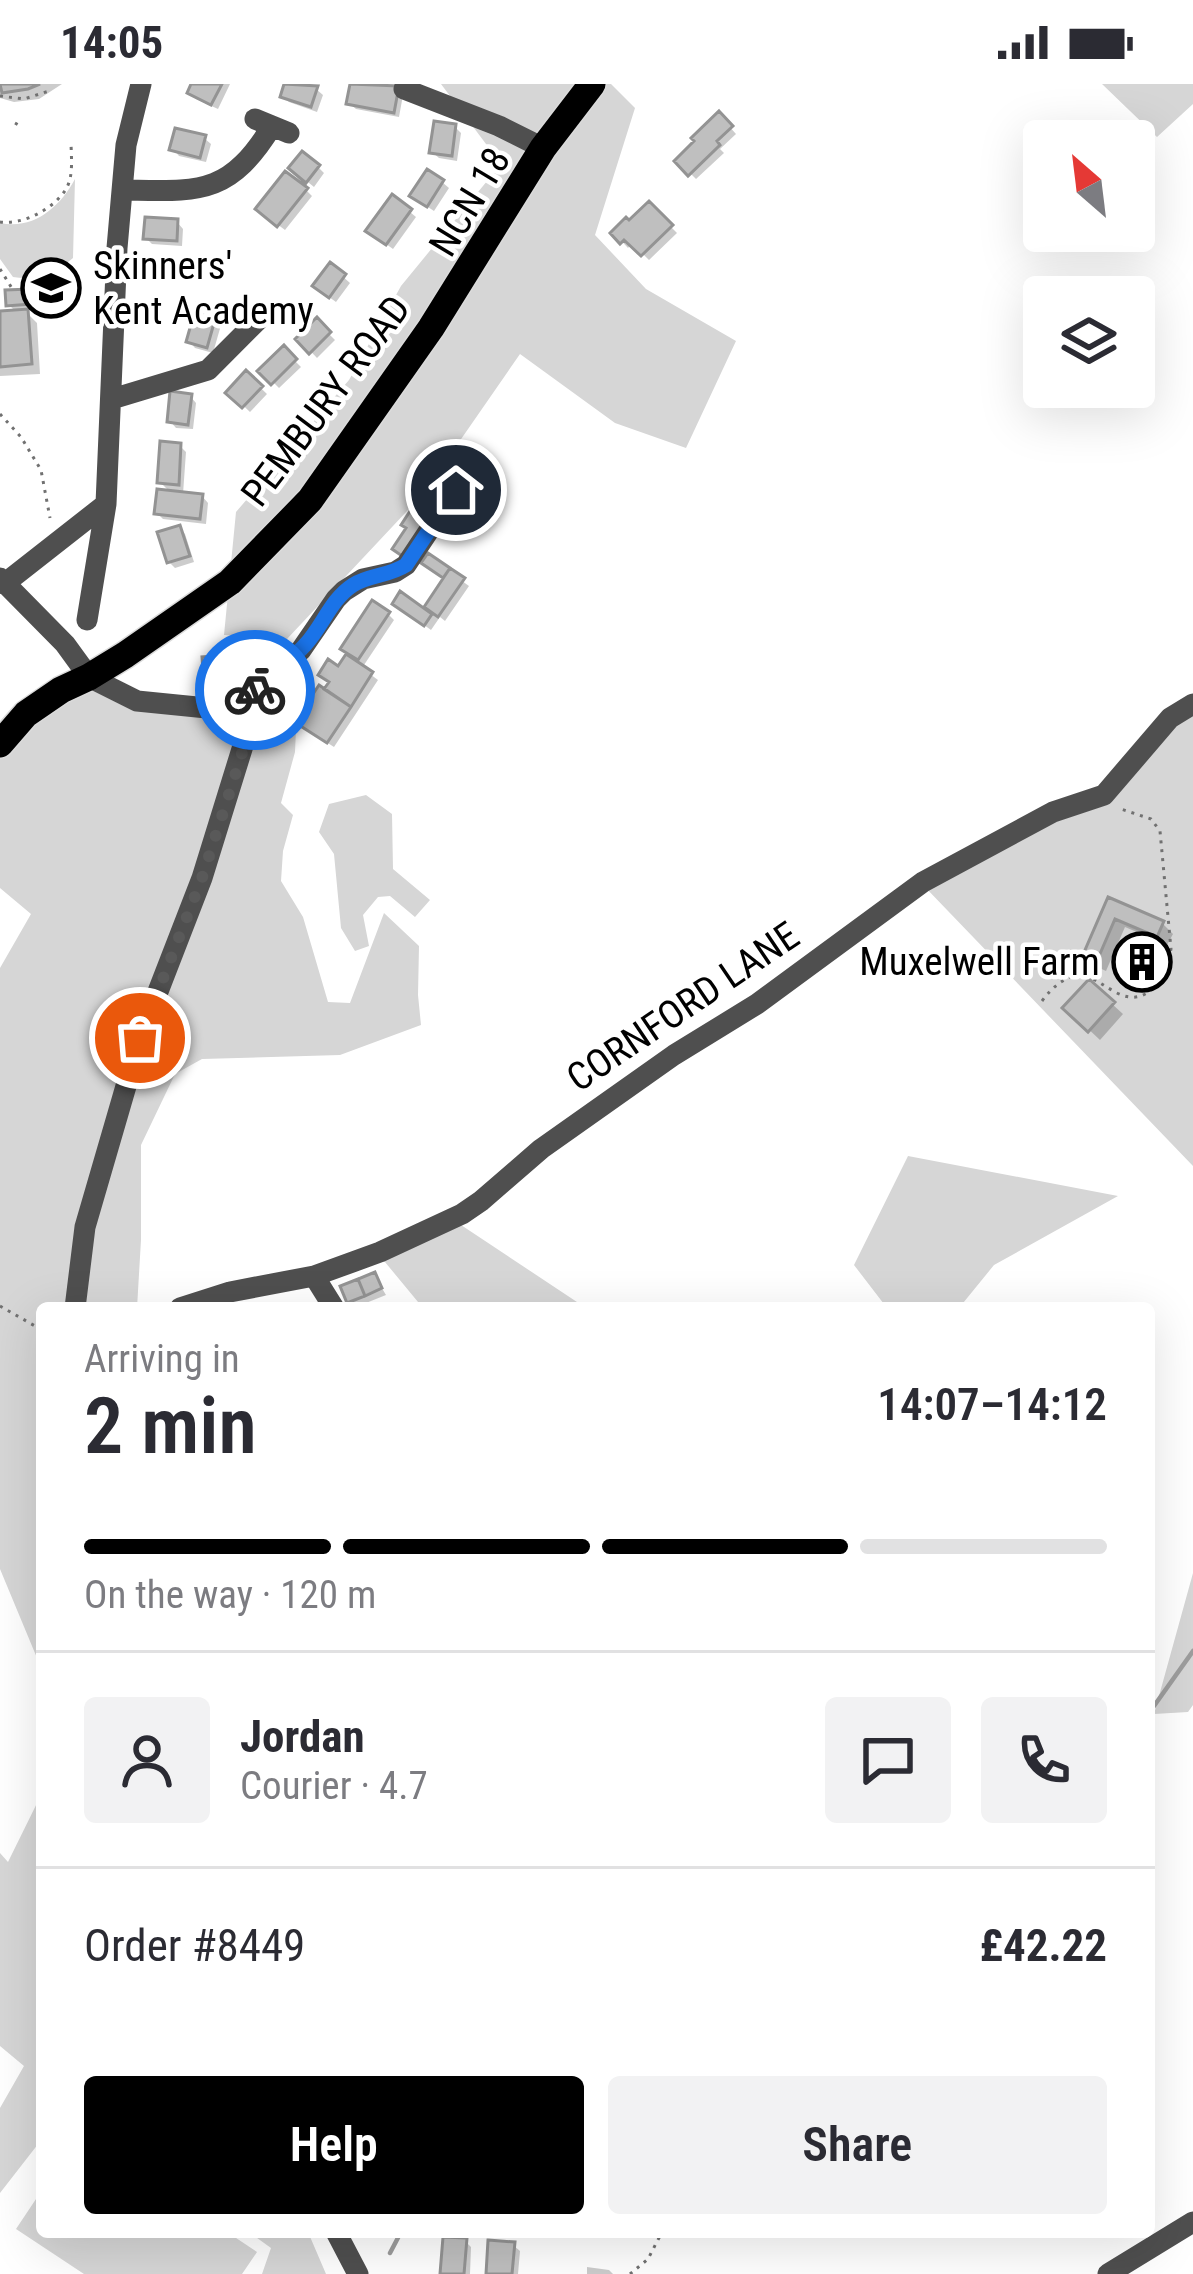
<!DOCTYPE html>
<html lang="en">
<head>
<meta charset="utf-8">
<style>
  :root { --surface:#fff; --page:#f2f2f3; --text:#2b2b33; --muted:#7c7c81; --line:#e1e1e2; --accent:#000 }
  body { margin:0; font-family:"Roboto Condensed",sans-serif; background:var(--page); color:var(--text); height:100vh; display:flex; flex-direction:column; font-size:45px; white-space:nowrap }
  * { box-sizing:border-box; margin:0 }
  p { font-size:39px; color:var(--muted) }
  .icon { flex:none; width:66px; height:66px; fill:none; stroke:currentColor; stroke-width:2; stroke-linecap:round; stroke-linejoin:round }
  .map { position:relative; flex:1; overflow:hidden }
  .sheet { position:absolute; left:36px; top:1218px; width:1119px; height:936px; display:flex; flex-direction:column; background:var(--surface); border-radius:12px; box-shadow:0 12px 48px #0002 }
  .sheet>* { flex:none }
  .needle { width:78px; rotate:332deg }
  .fabs { position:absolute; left:1023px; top:36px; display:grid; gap:24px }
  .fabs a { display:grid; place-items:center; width:132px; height:132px; border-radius:12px; background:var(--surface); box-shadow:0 12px 48px #0002; font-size:60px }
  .pin { position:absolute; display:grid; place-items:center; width:102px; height:102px; color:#fff; margin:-51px; border:6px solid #fff; border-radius:50%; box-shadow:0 3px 12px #0007 }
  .courier { position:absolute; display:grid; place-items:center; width:120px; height:120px; margin:-60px; border:9px solid #1a73e8; border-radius:50%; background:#fff; color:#222; box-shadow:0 3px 15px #0007 }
  .summary em { font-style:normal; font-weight:600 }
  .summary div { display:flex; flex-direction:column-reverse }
  .summary { display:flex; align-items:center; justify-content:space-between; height:204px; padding:0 48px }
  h1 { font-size:78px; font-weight:600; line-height:90px }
  .bar { display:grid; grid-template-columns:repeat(4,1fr); gap:18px 12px; align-content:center; height:144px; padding:0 48px }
  .bar i { height:15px; border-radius:9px; background:var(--line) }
  .bar .current { background:var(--accent) }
  .bar p { grid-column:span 4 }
  .line { display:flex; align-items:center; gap:30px; padding:0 48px; border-top:3px solid var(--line) }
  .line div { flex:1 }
  .round { display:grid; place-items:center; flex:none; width:126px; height:126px; border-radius:12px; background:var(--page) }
  .button { display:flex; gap:24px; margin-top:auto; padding:24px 48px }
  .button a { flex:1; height:138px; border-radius:12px; background:var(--accent); color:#fff; font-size:48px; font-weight:600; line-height:138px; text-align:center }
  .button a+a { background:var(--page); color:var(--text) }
  .status { display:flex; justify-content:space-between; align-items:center; height:84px; padding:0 60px; background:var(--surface); direction:ltr }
  .status svg { height:33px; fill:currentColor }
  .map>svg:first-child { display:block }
  .green { fill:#d6d6d6 }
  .shadow { fill:#0003 }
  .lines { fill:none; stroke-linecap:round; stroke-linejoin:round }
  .stream { stroke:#9d9d9d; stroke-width:4.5 }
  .building { fill:#bfbfbf; stroke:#939393; stroke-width:3 }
  .major-casing { stroke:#dbdbdb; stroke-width:30 }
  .path { stroke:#717171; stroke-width:3; stroke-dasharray:3 6; stroke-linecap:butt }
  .minor { stroke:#4f4f4f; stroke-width:21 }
  .major { stroke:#000; stroke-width:27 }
  .done { stroke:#595959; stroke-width:12; stroke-dasharray:0 21.6 }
  .route { stroke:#1a73e8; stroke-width:15 }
  .labels { text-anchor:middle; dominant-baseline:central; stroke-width:9; stroke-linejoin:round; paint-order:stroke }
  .street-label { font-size:39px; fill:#000; stroke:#fff }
  .poi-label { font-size:39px; fill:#000; stroke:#fff; text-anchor:start }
</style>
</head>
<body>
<div class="status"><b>14:05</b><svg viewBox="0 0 49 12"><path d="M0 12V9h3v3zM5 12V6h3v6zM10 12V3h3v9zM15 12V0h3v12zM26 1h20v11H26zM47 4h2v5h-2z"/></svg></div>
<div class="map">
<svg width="1193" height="2190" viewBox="0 0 1193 2190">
  <rect width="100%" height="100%" fill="#fff"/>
  <path class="green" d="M441 0H611L635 24 595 151 646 205 736 257 686 364 615 339 520 270 423 410 287 555 224 551 236 428 349 296 401 202 501 80Z
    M1102 0H1193V20L1157 53Z
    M75 95 73 174C55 189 37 197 13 193L0 175V139C34 146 60 123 75 95Z
    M299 577 295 668 281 719 293 731 283 767 281 797 303 833 328 918 350 919 384 829 419 862 418 911 421 941 340 971 202 975 175 990 141 1061V1156L137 1224H42V1586L0 1485V884L31 830 0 804V666L78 603 240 631Z
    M1193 620V1082L923 801 1104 711Z
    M366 711 392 730 393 785 430 816 415 833 390 812 378 813 363 831 369 862 355 867 341 844 334 770 319 748 329 720Z
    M908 1072 1118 1112 994 1181 959 1224H887L854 1181Z
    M455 1137 586 1224H423L380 1172Z
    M1193 1489V1621L1188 1628 1154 1630Z
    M42 1701V2055L0 2109V2024L24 1982 0 1962V1769L8 1778 41 1711Z
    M42 2106V2148H227L257 2168 242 2190H84L16 2145Z
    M249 2148H308L326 2190H262L271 2164Z"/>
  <path class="shadow" d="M0 0H62L39 15 14 18 0 14Z
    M194 0H230L218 25 196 15 190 9Z
    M287 0H303L316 5 323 11 317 28 289 18 283 12Z
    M353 0 397 5 403 11 399 33 356 25 349 19Z
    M719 31 736 50 720 65 724 69 696 95 678 77Z
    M455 43 461 49 457 77 439 74 432 68Z
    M204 54 211 60 206 78 179 72 173 65Z
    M318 83 324 89 314 103 298 90Z
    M442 98 449 104 434 127 419 117Z
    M306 106 312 112 285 146 265 131Z
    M393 114 416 133 393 165 375 152Z
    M649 121 677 149 649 176 632 159 628 164 614 149 629 141Z
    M177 138 183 145 182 162 152 160 146 154Z
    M331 182 350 199 336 218 322 208Z
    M30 208 36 214 37 225 24 226 37 239 40 290 0 292V230L17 229 9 221Z
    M216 228 223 234 213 269 195 264 189 257Z
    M317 238 335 256 317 274 299 255Z
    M284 266 301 283 279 304 262 287Z
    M246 290 267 310 250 328 229 308Z
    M190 312 196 319 193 345 176 344 170 337Z
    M180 362 186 368 183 410 202 412 208 419 206 440 163 435 157 429 171 409 160 398Z
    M179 444 185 450 194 478 175 484 169 478Z
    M429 473 469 502 445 537 440 533 431 546 402 525 424 528 446 495 431 485Z
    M388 530 394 536 362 584 378 596 334 663 309 647 325 609 350 570Z
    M226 574 233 581 234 603 214 605 207 598Z
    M1109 817 1163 840 1173 850 1167 861 1125 843 1106 887 1095 882 1085 872Z
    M1158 859 1169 871 1155 905 1131 895 1125 889 1153 870Z
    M1089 899 1123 930 1100 956 1066 924Z
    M374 1191 386 1211 356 1223 350 1217Z
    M465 2157 471 2163 470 2190H443Z
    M513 2161 520 2167 518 2190H489Z
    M587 2183 609 2186 613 2190H587Z"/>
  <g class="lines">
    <path class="stream" d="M1149 1629 1193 1567
      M390 2169 401 2148"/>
  </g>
  <path class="building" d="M0 0H40L28 5 2 9Z
    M191 0H222L211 21 187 9Z
    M284 0 318 2 311 23 280 13Z
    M350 0 399 2 394 29 346 20Z
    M719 27 733 42 717 57 720 61 688 92 674 77 694 57 691 54Z
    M434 37 456 40 452 72 429 69Z
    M175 44 206 51 200 74 169 66Z
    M302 67 320 81 306 99 288 84Z
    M427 85 444 96 427 123 409 112Z
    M285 87 308 104 277 143 255 125Z
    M392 110 412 125 386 161 365 147Z
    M649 117 673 141 641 172 624 156 620 160 610 149 626 133 629 136Z
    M145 133 178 135 177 157 143 155Z
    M330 178 346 190 329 214 312 202Z
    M31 205 32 220 6 222 5 206Z
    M197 219 218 225 207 264 186 258Z
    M28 225 32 280 0 283V227Z
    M317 233 331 248 309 270 295 255Z
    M284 261 297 275 271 301 257 287Z
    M246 286 263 302 242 324 225 309Z
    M170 307 192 310 188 341 167 338Z
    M160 357 181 359 179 401 157 399Z
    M157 405 203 410 200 435 154 430Z
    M425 420 436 427 405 474 392 465 406 444 401 441 412 424 419 428Z
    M180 441 190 472 167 479 157 448Z
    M428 469 450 484 443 494 421 479Z
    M450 484 465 494 438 533 424 523Z
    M400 507 432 530 424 542 392 520Z
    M372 516 390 528 358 576 340 565Z
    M346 570 373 588 351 623 324 605 329 598 318 591 328 575 338 582Z
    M228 571 230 598 204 600 202 573Z
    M319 601 351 623 327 659 299 641 308 628 303 625Z
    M1108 813 1164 837 1157 853 1115 835 1096 879 1082 873Z
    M1155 858 1165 862 1149 901 1121 890 1134 859 1151 866Z
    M1089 895 1115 918 1088 948 1062 924Z
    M375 1188 382 1204 365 1212 358 1195Z
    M358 1195 365 1212 347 1219 340 1202Z
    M443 2153 467 2154 464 2190H440Z
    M488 2156 515 2158 512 2190H486Z"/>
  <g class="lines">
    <defs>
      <path id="major" d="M0 660 26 630 61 606 89 593 125 571 230 498 310 416 431 244 543 64 592 0"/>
    </defs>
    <use href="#major" class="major-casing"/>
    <path class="path" d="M0 12 24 15 49 7
      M15 39 22 43
      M0 138C23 141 54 125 66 105 74 92 71 72 71 57
      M0 185 13 206
      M0 330 21 353 41 386 50 434
      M1042 917C1053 902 1063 895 1080 889 1094 894 1104 902 1117 909 1149 925 1165 892 1171 865L1160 747 1151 735 1121 725
      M0 1222 42 1246
      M630 2190 648 2175 662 2148"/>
    <path class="minor" d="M404 5 499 42 543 64
      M255 35 289 49
      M122 106C199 107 228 113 272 42
      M112 315 208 286 263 231
      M0 494 65 560 89 593 137 617 237 627 242 633 246 652 202 794 140 954 85 1143 75 1224
      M4 500 106 420 117 164 126 61 141 0
      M87 536 106 420
      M237 627 259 600 301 566 336 515 344 507 363 495 395 488 406 481 456 406
      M314 1192 334 1224
      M180 1224 230 1208 314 1192 380 1168 462 1130 481 1117 541 1065 674 971 757 920 923 798 1053 728 1104 711 1170 634 1193 620
      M336 2148 358 2190
      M1108 2190 1193 2138"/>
    <use href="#major" class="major"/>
  </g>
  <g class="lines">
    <path class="done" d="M140 954 202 794 241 673 246 652 242 633 237 627 255 606"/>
    <path class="route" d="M255 606C269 589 290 578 305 561 323 542 330 516 353 501 369 491 389 492 406 481L456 406"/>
  </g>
  <defs>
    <symbol id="school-ring" viewBox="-11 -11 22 22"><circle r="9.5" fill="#fff" stroke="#000" stroke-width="1.5"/><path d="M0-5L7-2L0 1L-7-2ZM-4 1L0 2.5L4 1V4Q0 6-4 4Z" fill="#000"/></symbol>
    <symbol id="building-ring" viewBox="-11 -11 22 22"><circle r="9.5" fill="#fff" stroke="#000" stroke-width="1.5"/><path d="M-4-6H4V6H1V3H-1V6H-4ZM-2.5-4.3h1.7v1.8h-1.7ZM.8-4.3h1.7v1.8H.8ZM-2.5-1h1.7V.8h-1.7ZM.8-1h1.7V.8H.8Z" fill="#000"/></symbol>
  </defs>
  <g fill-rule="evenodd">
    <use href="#school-ring" x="18" y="171" width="66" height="66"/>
    <use href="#building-ring" x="1109" y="845" width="66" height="66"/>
  </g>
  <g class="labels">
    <g class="street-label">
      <text transform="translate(470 118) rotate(-59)">NCN 18</text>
      <text transform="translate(326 317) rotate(-53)">PEMBURY ROAD</text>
      <text transform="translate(683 923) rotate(-34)">CORNFORD LANE</text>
    </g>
    <g class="poi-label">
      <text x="93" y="182">Skinners'<tspan x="93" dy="45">Kent Academy</tspan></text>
      <text x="1100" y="878" text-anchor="end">Muxelwell Farm</text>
    </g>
  </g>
</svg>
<div class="fabs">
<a><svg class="needle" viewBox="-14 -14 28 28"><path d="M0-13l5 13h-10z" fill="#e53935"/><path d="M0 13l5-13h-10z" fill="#7c7c81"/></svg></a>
<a><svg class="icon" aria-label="layers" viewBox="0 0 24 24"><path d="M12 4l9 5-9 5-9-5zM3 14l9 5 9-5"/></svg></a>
</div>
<div class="pin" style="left:140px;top:954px;background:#ea580c"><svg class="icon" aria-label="bag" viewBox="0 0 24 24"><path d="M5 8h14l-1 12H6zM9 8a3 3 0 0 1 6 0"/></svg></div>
<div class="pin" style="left:456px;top:406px;background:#1f2937"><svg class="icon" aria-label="home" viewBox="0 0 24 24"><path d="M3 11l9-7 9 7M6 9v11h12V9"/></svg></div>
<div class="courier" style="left:255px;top:606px"><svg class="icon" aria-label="bike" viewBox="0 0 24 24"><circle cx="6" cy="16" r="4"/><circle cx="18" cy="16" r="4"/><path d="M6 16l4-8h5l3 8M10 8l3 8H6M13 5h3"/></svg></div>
<section class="sheet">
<div class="summary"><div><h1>2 min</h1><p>Arriving in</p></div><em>14:07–14:12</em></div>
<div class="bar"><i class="current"></i><i class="current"></i><i class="current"></i><i></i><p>On the way · 120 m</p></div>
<div class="line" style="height:216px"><a class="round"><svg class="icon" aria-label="person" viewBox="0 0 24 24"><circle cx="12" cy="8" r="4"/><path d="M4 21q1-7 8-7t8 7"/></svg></a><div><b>Jordan</b><p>Courier · 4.7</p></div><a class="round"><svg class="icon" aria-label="chat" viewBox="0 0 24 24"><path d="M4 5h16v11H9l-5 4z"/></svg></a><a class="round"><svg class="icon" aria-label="phone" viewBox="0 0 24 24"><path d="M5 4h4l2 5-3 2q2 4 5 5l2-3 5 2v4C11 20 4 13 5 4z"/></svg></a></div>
<div class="line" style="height:156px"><div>Order #8449</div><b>£42.22</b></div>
<div class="button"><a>Help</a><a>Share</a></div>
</section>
</div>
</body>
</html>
